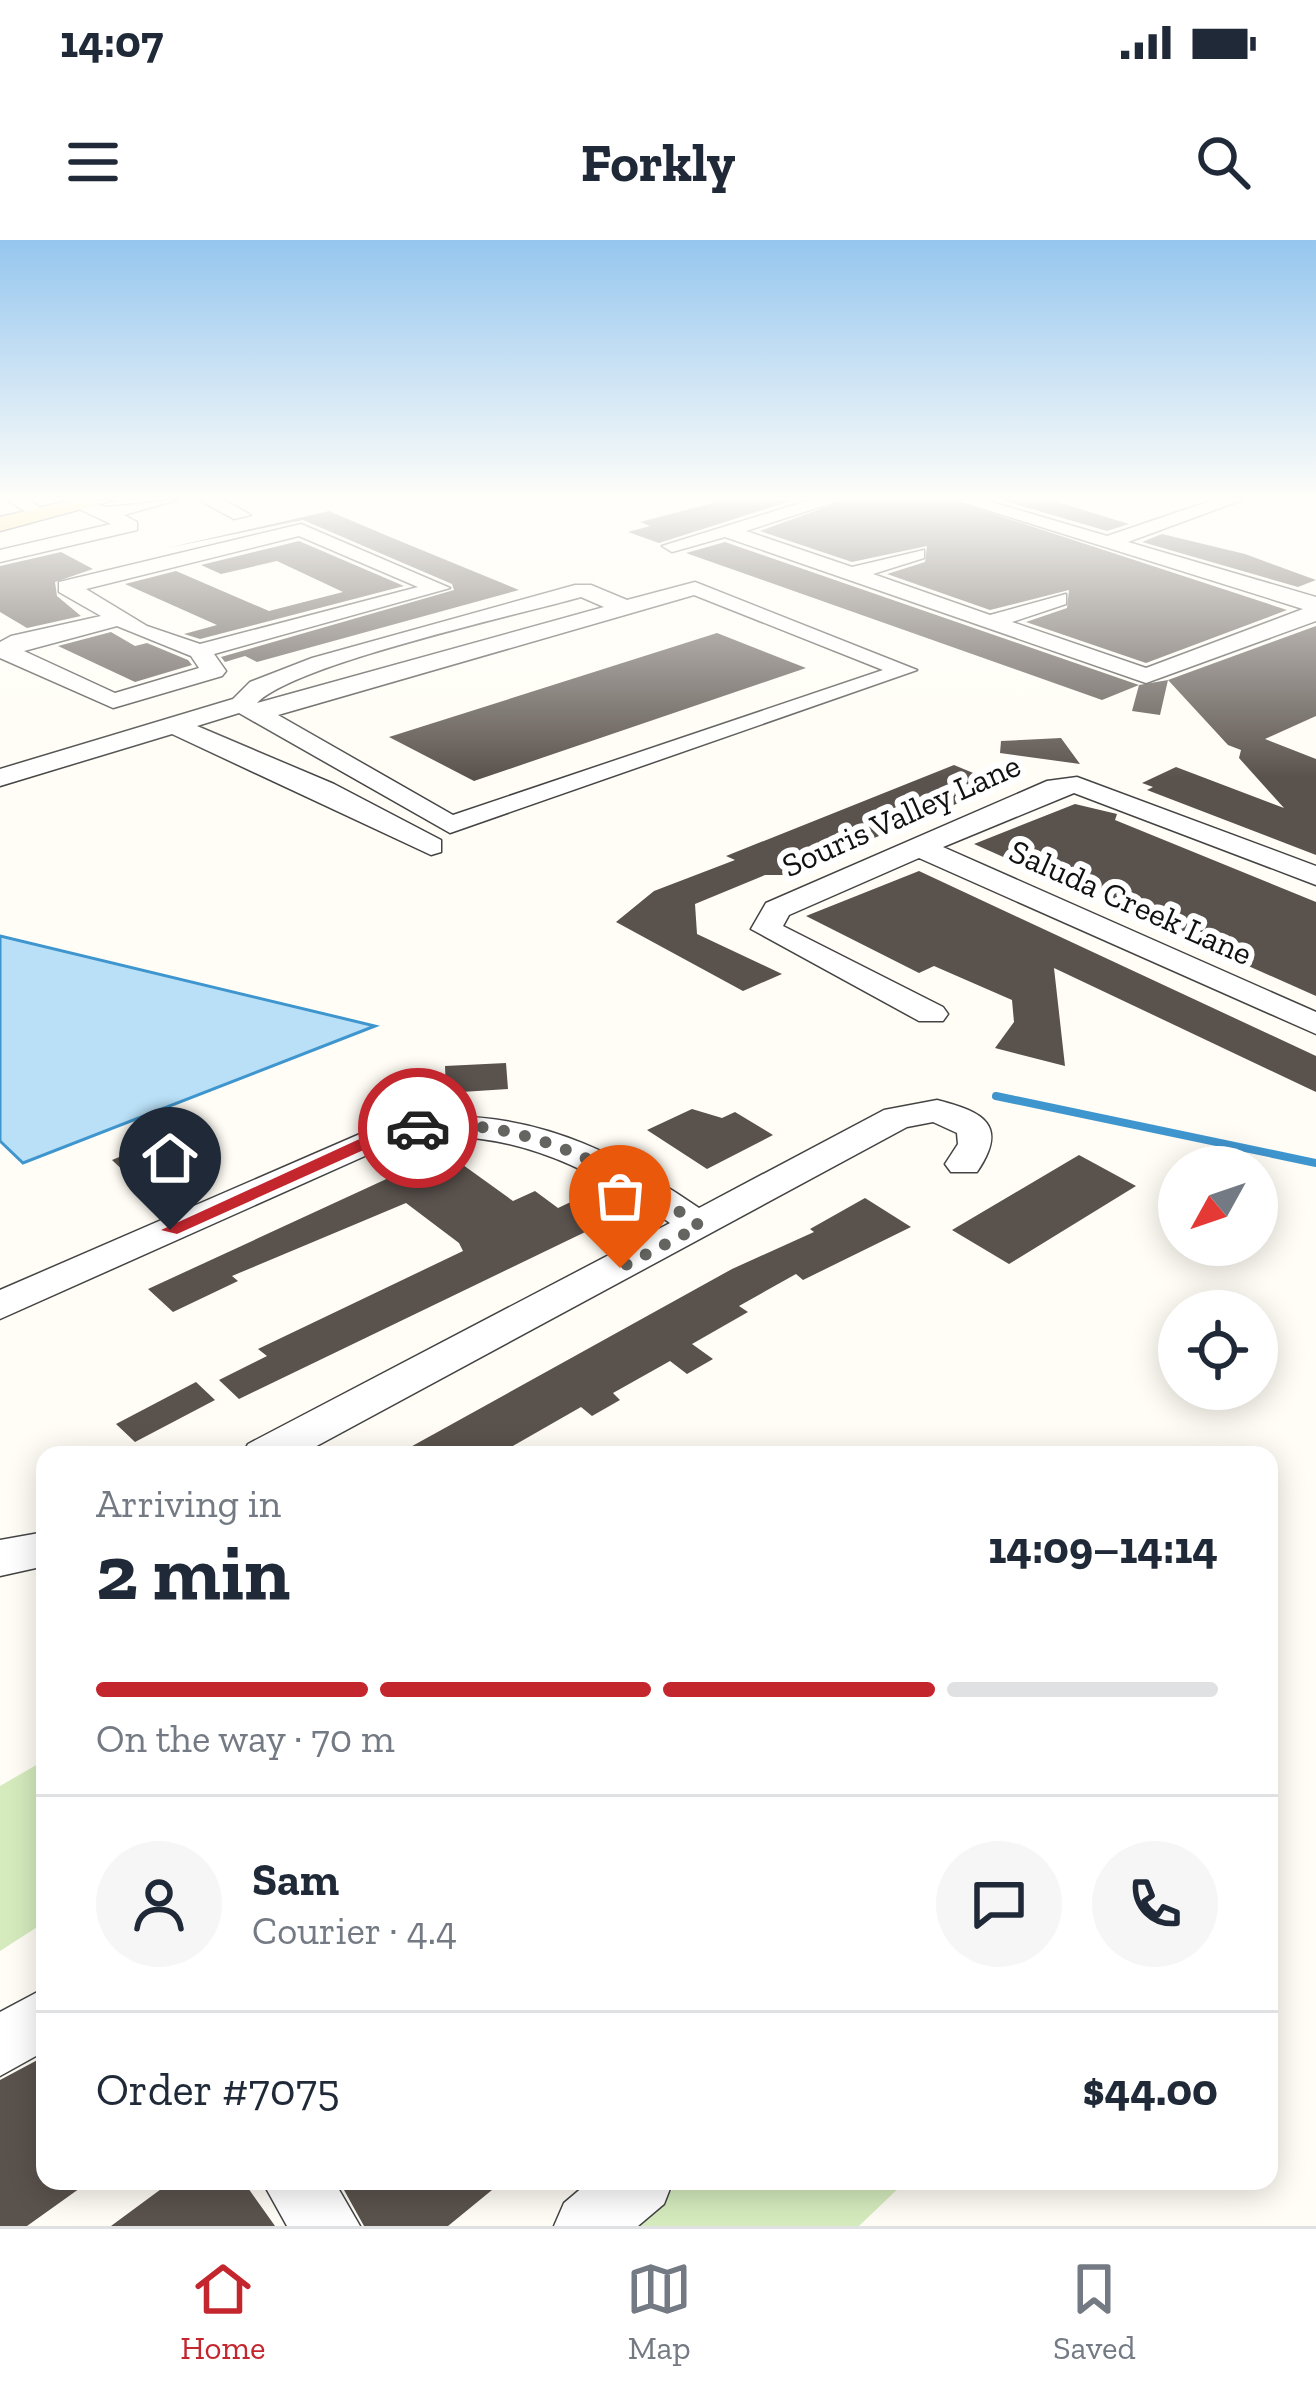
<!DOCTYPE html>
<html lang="en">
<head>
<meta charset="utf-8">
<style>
  :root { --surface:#fff; --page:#f6f6f7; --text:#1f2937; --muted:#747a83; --line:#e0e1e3; --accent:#c4262e }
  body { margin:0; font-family:"Zilla Slab",serif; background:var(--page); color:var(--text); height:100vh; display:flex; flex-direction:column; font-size:45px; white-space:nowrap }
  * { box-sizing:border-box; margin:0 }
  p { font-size:39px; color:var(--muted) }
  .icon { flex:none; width:66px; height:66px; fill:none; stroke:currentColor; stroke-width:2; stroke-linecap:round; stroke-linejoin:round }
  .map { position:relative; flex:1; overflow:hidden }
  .sheet { position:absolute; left:36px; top:1206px; width:1242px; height:744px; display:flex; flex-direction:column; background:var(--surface); border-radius:24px; box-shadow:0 6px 30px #0003 }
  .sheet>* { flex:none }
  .needle { width:78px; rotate:230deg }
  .buttons { position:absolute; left:1158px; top:906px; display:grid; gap:24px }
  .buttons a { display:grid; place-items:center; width:120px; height:120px; border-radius:50%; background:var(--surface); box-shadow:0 6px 30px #0003; font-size:60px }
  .pin { position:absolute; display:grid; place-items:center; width:102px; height:102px; color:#fff; margin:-123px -51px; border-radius:50% 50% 50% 0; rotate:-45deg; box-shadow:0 0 12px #0007 }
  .pin .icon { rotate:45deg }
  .courier { position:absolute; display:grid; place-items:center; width:120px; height:120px; margin:-60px; border:9px solid #c4262e; border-radius:50%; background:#fff; color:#222; box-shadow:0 3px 15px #0007 }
  .headline em { font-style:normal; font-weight:700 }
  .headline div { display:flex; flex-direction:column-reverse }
  .headline { display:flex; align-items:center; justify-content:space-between; height:204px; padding:0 60px }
  h1 { font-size:78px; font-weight:700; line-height:90px }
  .bar { display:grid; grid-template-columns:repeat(4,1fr); gap:18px 12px; align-content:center; height:144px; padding:0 60px }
  .bar i { height:15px; border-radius:9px; background:var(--line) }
  .bar .current { background:var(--accent) }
  .bar p { grid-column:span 4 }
  .line { display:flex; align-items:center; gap:30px; padding:0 60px; border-top:3px solid var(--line) }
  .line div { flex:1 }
  .round { display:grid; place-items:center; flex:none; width:126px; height:126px; border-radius:63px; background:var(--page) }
  .status { display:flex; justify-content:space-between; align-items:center; height:84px; padding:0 60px; background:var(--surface); direction:ltr }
  .status svg { height:33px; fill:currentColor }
  header { display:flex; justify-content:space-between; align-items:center; height:156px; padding:0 60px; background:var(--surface); font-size:54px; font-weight:700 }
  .tabs { display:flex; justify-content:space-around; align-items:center; height:168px; border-top:3px solid var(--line); background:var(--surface); font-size:33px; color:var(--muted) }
  .tabs a { display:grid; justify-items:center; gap:6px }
  .tabs .current { color:var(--accent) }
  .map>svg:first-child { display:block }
  .green { fill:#d5ebbd }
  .water { fill:#b9e0f7; stroke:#3f96cf; stroke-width:3 }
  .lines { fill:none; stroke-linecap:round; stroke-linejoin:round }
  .stream { stroke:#3f96cf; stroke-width:8 }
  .building { fill:#5a524d }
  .minor-casing { stroke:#444; stroke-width:3 }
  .major-casing { stroke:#222; stroke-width:3 }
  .minor { fill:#fff; fill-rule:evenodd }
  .major { fill:#f9d66b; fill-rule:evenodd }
  .route { fill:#c4262e }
  .done { stroke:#646461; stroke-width:12; stroke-dasharray:0 21.6 }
  .labels { text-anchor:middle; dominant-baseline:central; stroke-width:12; stroke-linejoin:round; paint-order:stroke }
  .far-street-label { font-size:33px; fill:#111; stroke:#fff }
</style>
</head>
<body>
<div class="status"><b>14:07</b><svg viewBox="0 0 49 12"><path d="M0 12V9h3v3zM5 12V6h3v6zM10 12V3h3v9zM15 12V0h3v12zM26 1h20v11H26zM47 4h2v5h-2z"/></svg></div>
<header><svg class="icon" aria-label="menu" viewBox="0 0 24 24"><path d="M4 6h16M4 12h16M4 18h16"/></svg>Forkly<svg class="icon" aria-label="search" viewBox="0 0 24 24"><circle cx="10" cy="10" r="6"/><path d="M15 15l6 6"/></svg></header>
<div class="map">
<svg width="1316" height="1986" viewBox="0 0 1316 1986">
  <rect width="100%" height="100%" fill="#fffdf5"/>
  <path class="green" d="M45 1520V1682L0 1711V1546Z
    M683 1941H906L859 1986H631Z"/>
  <path class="water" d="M0 696 375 786 23 923 0 901Z"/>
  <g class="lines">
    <path class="stream" d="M996 856 1316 923"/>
  </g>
  <path class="building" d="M724 260H794L659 303 628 292 650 286 640 282Z
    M845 260H951L1287 370 1146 423 1026 382 1067 368 1069 350 990 370 887 334 925 322 927 306 852 322 760 291Z
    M1001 260H1051L1129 284 1107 291Z
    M329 271 390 297 519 350 257 422 245 416 225 422 221 417 454 350 452 344 303 280 167 308Z
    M1162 294 1245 314 1316 340 1298 347 1142 302Z
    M299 301 404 346 200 399 184 394 217 385 125 344 176 331 269 371 343 352 277 321 221 334 201 325Z
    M725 302 1139 445 1102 460 686 313Z
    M61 312 93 329 55 342 57 356 81 376 27 388 0 372V326Z
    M1316 386V476L1265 499 1316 519V615L1147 550 1153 547 1142 543 1176 527 1284 568 1239 518 1241 510 1228 505 1168 440Z
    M111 392 135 406 147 403 188 420 192 425 135 442 58 406Z
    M717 393 806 428 474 541 389 497Z
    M1168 440 1160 475 1132 471 1139 445Z
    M1061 498 1080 524 1000 513 1001 501Z
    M954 525 1002 545 785 635H765L695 664 697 694 782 734 743 751 616 682 654 651 735 620 726 616Z
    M1075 564 1117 574 1115 580 1316 662V756L974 604Z
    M919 631 1316 816V852L1054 728 1065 826 995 808 1014 782 1012 760 934 726 919 733 806 676Z
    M506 823 508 849 446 853 445 826Z
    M692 869 722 878 735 872 773 895 707 929 647 890Z
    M168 897 188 914 131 938 112 920Z
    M445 912 513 961 535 951 558 968 577 959 608 981 239 1159 219 1140 267 1116 258 1109 463 1011 459 1003 406 963 232 1036 238 1041 173 1072 148 1049Z
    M1079 915 1136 946 1009 1024 952 990Z
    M865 958 911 987 803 1040 796 1034 739 1066 748 1072 692 1104 713 1119 687 1134 670 1121 613 1153 620 1160 592 1176 581 1167 497 1215H396L732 1029 814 992 810 989Z
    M196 1142 215 1160 135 1202 116 1184Z
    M45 1816V1941H90L27 1986H0V1840Z
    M172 1941H243L275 1986H111Z
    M339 1941H503L448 1986H364Z"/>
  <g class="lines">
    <defs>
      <path id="minor" d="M7 260H30L40 268 30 274Z
        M77 260 107 267 177 260 124 275 137 282V290L0 322V310L111 284 77 268Z
        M199 260H224L251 275 234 279Z
        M810 260H841L746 291 852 327 924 310V318L873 334 990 375 1066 354V364L1012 382 1146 428 1303 369 955 260H985L1107 296 1213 260H1242L1128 302 1316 357V381L1146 443 725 297 672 312 662 306Z
        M301 284 450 348 214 414 226 431 222 436 113 468 0 418V402L11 396 101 376 59 352V342ZM299 296 418 347 200 404 147 386 86 349ZM117 386 191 416 199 428 115 453 24 411Z
        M695 342 917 430 450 593 239 473 197 486 334 544 441 600V612L431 615 172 494 0 546V529L233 459 250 442 312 418 575 345H591L627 360ZM694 355 883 430 453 575 278 475ZM581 357 604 367 257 463C295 424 517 375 581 357Z
        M1077 537 1316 626V645L1074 553 943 607 1316 772V794L919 618 789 675 783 686 943 767 948 774 943 781H919L751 689 766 663 1047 541Z
        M937 860C984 872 1009 885 977 932H951L945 924 958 904 957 893 933 882 907 887 300 1215H242L248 1204 670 983C588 925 495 880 394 903L0 1079V1050L383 884C502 859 601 900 699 968L884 870Z
        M45 1292V1326L0 1336V1300Z
        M45 1748V1811L0 1836V1772Z
        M262 1941H334L360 1986H287Z
        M590 1941H673L664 1964 638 1986H554L564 1963Z"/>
      <path id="major" d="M72 260H115L0 291V277Z"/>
    </defs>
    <use href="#minor" class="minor-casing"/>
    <use href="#major" class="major-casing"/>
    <use href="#minor" class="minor"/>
    <use href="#major" class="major"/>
  </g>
  <linearGradient id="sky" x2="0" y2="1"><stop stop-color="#95c6ee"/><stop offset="0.48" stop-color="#fffefa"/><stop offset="1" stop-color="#fffefa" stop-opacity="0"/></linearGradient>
  <rect width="1316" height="538" fill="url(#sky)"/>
  <path class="route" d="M418 882 428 888 425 892 388 899 177 994 161 990 377 891Z"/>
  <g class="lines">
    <path class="done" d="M418 888C517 872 623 931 700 986L620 1028"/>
  </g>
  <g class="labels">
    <g class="far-street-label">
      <text transform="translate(901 575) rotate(-24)">Souris Valley Lane</text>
      <text transform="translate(1131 662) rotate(24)">Saluda Creek Lane</text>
    </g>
  </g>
</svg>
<div class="buttons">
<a><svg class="needle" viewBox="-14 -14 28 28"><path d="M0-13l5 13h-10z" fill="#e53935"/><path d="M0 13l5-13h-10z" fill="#747a83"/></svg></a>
<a><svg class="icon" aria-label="locate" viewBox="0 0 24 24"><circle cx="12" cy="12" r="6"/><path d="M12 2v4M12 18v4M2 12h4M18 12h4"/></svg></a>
</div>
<div class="pin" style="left:620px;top:1028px;background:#ea580c"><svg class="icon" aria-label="bag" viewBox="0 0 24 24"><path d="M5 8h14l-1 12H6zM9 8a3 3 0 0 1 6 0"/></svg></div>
<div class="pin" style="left:170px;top:990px;background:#1f2937"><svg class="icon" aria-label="home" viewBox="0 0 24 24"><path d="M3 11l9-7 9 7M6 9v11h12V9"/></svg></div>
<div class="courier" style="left:418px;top:888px"><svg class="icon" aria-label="car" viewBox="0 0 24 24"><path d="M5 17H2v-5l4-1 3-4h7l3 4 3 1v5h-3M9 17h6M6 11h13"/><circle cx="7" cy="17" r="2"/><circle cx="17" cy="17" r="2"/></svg></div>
<section class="sheet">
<div class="headline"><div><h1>2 min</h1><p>Arriving in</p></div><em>14:09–14:14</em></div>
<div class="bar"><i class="current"></i><i class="current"></i><i class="current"></i><i></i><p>On the way · 70 m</p></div>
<div class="line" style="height:216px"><a class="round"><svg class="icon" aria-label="person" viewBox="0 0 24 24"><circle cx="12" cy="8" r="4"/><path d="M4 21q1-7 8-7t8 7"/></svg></a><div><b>Sam</b><p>Courier · 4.4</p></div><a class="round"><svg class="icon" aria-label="chat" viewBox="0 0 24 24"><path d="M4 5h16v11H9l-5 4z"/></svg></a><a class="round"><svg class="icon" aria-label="phone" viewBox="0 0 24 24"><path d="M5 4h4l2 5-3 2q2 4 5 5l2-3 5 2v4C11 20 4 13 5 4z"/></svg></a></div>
<div class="line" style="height:156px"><div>Order #7075</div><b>$44.00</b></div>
</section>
</div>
<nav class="tabs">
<a class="current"><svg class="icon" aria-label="home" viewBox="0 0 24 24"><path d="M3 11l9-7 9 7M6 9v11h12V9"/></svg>Home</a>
<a><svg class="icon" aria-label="map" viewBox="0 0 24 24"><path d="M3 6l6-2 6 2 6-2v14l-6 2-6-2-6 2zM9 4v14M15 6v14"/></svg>Map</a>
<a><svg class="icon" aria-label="saved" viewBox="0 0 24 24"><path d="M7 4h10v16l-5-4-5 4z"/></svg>Saved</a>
</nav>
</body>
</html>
